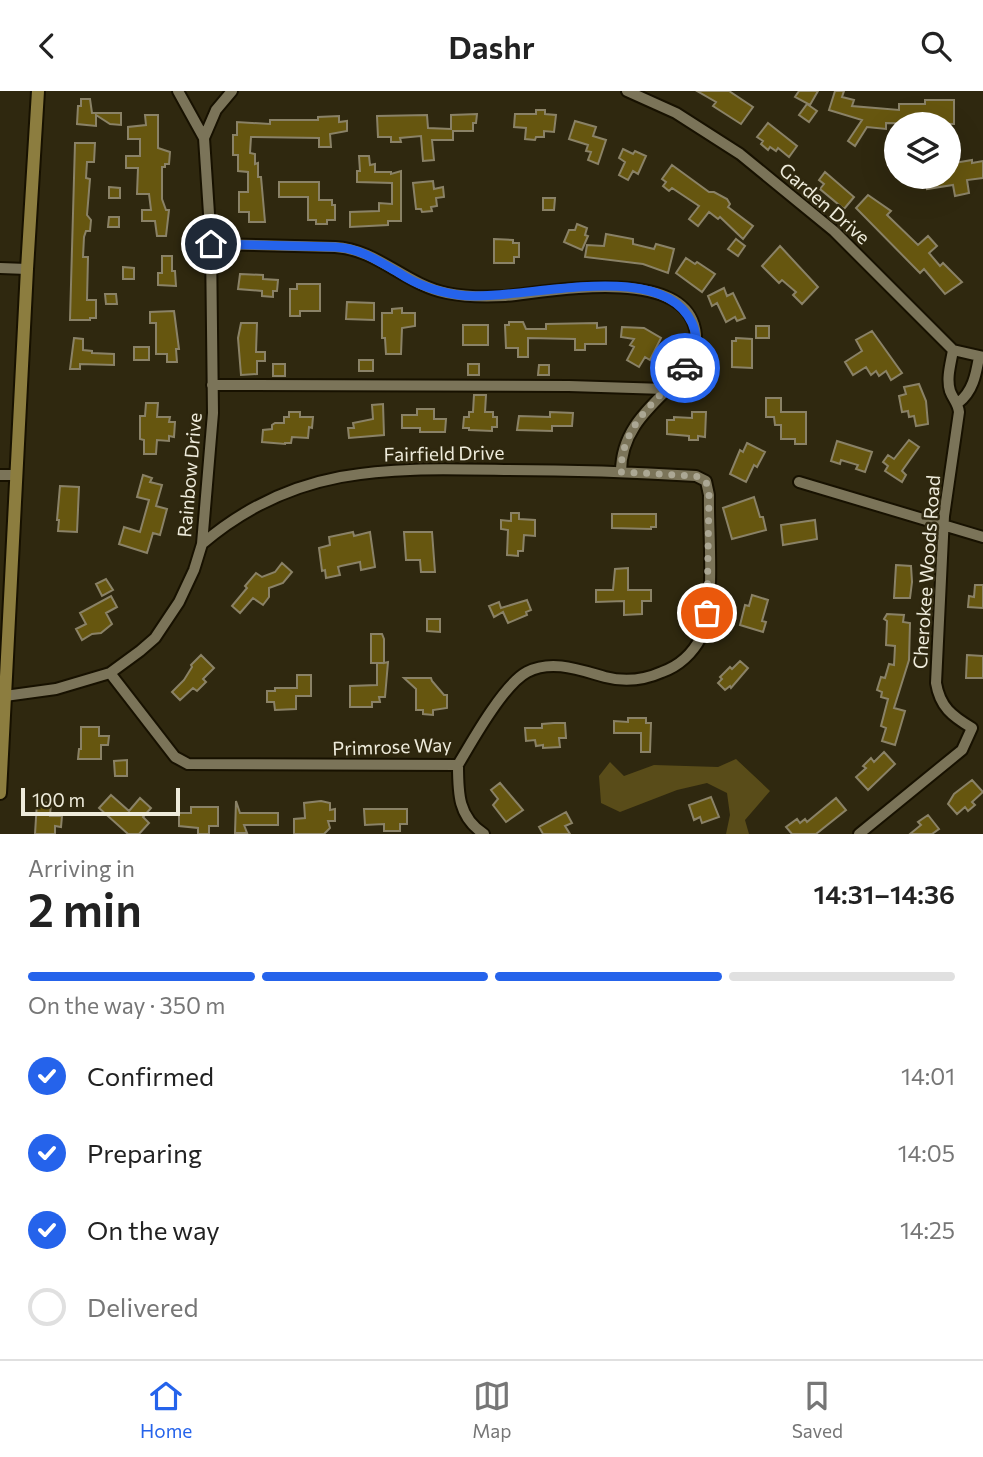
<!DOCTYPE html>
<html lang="en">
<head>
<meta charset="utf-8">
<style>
  :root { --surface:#fff; --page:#f2f2f2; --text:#222; --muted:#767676; --line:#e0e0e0; --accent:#2563eb }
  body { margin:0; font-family:Commissioner,sans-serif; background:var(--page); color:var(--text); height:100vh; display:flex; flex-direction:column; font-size:26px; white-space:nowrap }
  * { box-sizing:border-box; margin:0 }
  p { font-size:23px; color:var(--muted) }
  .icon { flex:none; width:38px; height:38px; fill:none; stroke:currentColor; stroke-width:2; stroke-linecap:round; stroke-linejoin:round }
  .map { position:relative; height:743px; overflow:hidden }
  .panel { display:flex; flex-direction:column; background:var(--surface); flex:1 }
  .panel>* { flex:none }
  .controls { position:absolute; left:884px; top:21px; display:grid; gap:14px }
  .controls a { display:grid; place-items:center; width:77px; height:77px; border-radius:50%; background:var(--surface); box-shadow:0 7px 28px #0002; font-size:35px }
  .scale { position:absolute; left:21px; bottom:18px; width:159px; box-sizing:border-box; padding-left:7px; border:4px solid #eeebdb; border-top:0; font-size:19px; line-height:24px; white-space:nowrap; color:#eeebdb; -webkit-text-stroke:5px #2f280f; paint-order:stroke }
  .pin { position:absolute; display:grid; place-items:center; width:60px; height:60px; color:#fff; margin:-30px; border:4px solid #fff; border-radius:50%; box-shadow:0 2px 7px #0007 }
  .courier { position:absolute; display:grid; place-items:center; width:70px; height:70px; margin:-35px; border:5px solid #2563eb; border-radius:50%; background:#fff; color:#222; box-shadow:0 2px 9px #0007 }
  .headline em { font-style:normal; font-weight:600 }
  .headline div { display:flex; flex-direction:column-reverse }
  .headline { display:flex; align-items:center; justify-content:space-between; height:119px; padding:0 28px }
  h1 { font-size:46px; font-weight:600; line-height:52px }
  .bar { display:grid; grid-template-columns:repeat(4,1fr); gap:10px 7px; align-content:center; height:84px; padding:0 28px }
  .bar i { height:9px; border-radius:5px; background:var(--line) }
  .bar .active { background:var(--accent) }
  .bar p { grid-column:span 4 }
  ol { padding:0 28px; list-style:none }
  li { display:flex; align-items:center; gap:21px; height:77px }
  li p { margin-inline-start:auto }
  li .icon { padding:7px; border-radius:50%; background:var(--accent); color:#fff; stroke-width:4 }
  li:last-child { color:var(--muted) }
  li i { width:38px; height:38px; border:4px solid var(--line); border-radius:50% }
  header { display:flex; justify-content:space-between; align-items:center; height:91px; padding:0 28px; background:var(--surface); font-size:32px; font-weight:600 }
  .tabs { display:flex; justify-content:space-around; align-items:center; height:98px; border-top:2px solid var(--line); background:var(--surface); font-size:19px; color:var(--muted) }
  .tabs a { display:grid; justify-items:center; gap:4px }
  .tabs .active { color:var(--accent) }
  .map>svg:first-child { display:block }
  .green { fill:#594c19 }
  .building { fill:#66560f; stroke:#8a8267; stroke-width:2 }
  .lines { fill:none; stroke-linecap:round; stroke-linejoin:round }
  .minor-casing { stroke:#171100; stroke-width:14 }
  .major-casing { stroke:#171100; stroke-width:16 }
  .minor { stroke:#7b7459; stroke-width:10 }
  .major { stroke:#8c7d3f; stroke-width:12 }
  .done { stroke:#aba794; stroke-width:7; stroke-dasharray:0 12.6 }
  .route { stroke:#2563eb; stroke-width:9 }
  .labels { text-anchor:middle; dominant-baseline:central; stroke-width:5; stroke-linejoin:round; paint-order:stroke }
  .street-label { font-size:19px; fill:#eeebdb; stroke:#2f280f }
</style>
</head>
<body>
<header><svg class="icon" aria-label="back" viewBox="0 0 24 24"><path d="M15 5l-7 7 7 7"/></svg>Dashr<svg class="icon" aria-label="search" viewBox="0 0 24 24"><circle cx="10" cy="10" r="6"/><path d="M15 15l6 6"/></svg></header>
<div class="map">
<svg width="983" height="743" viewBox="0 0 983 743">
  <rect width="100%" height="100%" fill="#2f280f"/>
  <path class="green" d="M736 668 770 700 745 729 749 743H726L730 724 727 702 707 692 677 699 620 721 601 712 599 685 610 671 624 685 654 674 718 676Z"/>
  <path class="building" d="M697 0H729L753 16 741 33 713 15 716 11Z
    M799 0H818L810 14 795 6Z
    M835 0H844L842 6 854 9 852 15 899 19V13H925V9H954V33L886 32V38L867 36 855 55 848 50 862 29 829 19Z
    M81 8H90L92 22H121V34L110 33 96 24V35L77 33 78 15H81Z
    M807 13 817 20 809 31 799 24Z
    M536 19H545V23L556 24 554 41 544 40V46H536L535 49 525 48 526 37 514 36 515 23H536Z
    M477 23 476 32H473V40H453V49H432L434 69 423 70 421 45 400 47 401 51H391V46H378L377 25 427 24 428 37 451 38V24Z
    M145 24H158V57L170 61 169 73H165V76H162V108L166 119H169L166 145H157L155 130H142V119H151L149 103H137L138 77H126V65H140V48H128V36L146 34Z
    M339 25V31L347 30V40L330 43 331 56H319V47L251 46 250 62 255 63V73L258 72V86H261L265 131H249V121H239V101H248V81L238 80V64H233V44H237V31L270 33V29H318V26Z
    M575 30 596 36 593 45 606 49 598 73 588 69 591 61 586 60 588 54 569 48Z
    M768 32 797 55 789 66 778 57 776 60 770 56 768 59 761 53 763 50 757 46Z
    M75 52H95L94 71H87L86 87 90 88 87 124 91 129 90 140H86L84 146 83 166H88L87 209H96V227H90V229H70Z
    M623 58 633 63 635 60 646 65 638 83 633 80 628 89 619 84 625 71 619 67Z
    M359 65H369L370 74 375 73V81H391V83L401 80V130H388V134L350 136V121L379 120V112L392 113V92L357 91V80H360Z
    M972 69V72L983 70V87L967 89 969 102 955 105 953 94 927 98 925 86H948V73Z
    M672 74 709 101H714L727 108 730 113 728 116 753 135 743 148 720 126 718 128 709 121 698 135 689 128 699 115 672 97 669 100 663 95 666 91 662 88Z
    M825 81 854 106 844 118 820 98 824 93 819 89Z
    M433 90 434 98 443 96 444 106 436 107 437 115 431 116 432 120 422 121 421 118H416L413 92Z
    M279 91H319V109H332V114H335V129H327V133H316V129H308V106H279Z
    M109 96 120 97V107H109Z
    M868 104 891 120 887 124 918 154 928 145 937 155 929 162 940 175 943 172 962 191 945 203 924 178 920 182 856 117Z
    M543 107H555L554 119H543Z
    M109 126H119V136H108Z
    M577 133 587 137 585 144 588 145 582 159 564 151 569 139H575Z
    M606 143 633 148V153L654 158 656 153 674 158 668 182 643 173 585 166 587 154 604 155Z
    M494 148 513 149V152H519V166H514V172H494Z
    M736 148 745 155 738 165 728 158Z
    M780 155 818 196 802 213 793 204 796 201 782 189 779 192 762 175Z
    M162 165H172V180H175L176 195 158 194V182H162Z
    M686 167 695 173 697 171 715 183 702 201 676 182Z
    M123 176 134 177V188H123Z
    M240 183 263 184V188L278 189 277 200H273V206L262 205V200L238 198Z
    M297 193H320V220H300V225H290V198H297Z
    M724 197 727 205 733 202 745 227 737 230 735 226 726 231 717 212 712 215 708 205Z
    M105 203H116L117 213H106Z
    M347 211 374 212V229L346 228Z
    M402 217V222H415V235L402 237 401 263H386L385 247H382V222H392V218Z
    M174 220 179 258H176L177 271H167V263H156V232H150V221Z
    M509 231H523L526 238H546V233L597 232V237L606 236V253H585V259H575V248L528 247V266H518V257H506L505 234H509Z
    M241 232H257L256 261H265V270H257V283L241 284 238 247Z
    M463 234H488V254H463Z
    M756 235H769V247H756Z
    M622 236 644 237 661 247 650 269 645 266 639 276 627 269 634 256 630 254 634 248 621 246Z
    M872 240 902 282 891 289 886 280 879 285 876 280 871 284 866 276 853 284 845 271 862 260 856 249Z
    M74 247 83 248V259L92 260V262L114 263V274L80 273V278H70Z
    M736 247 752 248V277L732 276V250H736Z
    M134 256H149V269H134Z
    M359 269H373V280H359Z
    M273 273H285V285H273Z
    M468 273H479V284H468Z
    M539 274H549V284H538Z
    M919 293 926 310 928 333 916 335 914 325 909 326 908 320 902 321 899 305 906 303 904 296Z
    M474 304H486L485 321H493V326H497V336H492V340L469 339V337H463L464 326H469V321H473Z
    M766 307H781V321H806V353H795V348H781V334H775L774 326H766Z
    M146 312H158L157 326H170L169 331H175L174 346 169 345V350L157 349 156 363H144V349L140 348V325H145Z
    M383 313 384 344 349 347 348 337H354L353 332 373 328 372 314Z
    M417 318H434V328H446L445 341H420V337H402V324H417Z
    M289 321H300V326H313L312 337 309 336 308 347 292 346 291 352H285V353L262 351 263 339 272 338V334L275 332H284V326H289Z
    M550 321 573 322 572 335H552V340L517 339 519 325 550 326Z
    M692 321H706L705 346 698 345V349H689V345L667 343V329H674V326L692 327Z
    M909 349 919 356 902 380 906 384 902 391 885 380 888 375 883 371 888 364 894 368Z
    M837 350 872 361 865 381 856 378 858 374 841 369 840 373 831 370Z
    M747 352 765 361 757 376 754 374 746 391 730 383 740 359 743 361Z
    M143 384 152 387 150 391 162 394 156 415 167 418 160 444 153 442 147 462 119 453 124 436 140 441 149 409 137 406Z
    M60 395 79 396 77 441 58 440 59 429H57Z
    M754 406 760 426H763L766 439 732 448 723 417Z
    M511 422H519V428L535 429V445L524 444 523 460H518V465L507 464 508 439 501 438V429L511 430Z
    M612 423H656V436H651V438L612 437Z
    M815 429 817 448 783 454 781 434Z
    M353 441 354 445 370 441 375 476 361 479 360 471 341 475 338 476 340 484 326 487 325 479 322 480 319 457 330 454 329 446Z
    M404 441H432L435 481H421L420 469H406Z
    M282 472 292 481 283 492 269 497V506L263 514 253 507 240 522 232 515 247 497 245 495 256 482 262 486 275 481Z
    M896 474 911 475 912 491 910 507H894Z
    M628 477V499H651V510H642V523L624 524V510L596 511V499H613L615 478Z
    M106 488 113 499 102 505 96 493Z
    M975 494H983V517L968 516 969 505 974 506Z
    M752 504 768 509 762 530 766 531 763 541 740 534 745 514 749 515Z
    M111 505 117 516 106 522 112 533 101 542 92 543 82 549 76 538 86 533 80 522Z
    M527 509 531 519 526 521 527 524 508 532 503 521 494 526 489 515 499 511 501 517Z
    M887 523 904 524 903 531 910 532 909 569 894 617 905 620 895 654 882 650 886 637 881 635 888 608 881 606 882 601 877 599 881 586 885 587 889 573 894 574 895 555 886 554 887 530 884 528Z
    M427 528H440V541L427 540Z
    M371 543H382L384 548V572L388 571 385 606H379L380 611H372V616H350V595L377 594V572H383H371Z
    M201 564 214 577 203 588 206 591 197 600 193 597 180 609 172 601 184 589 192 576 191 574Z
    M967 564 983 565V587H966Z
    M740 570 748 577 731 597 730 595 725 599 718 592 722 588 720 586 730 576 732 578Z
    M297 584H311V605H296V618L275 619 274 611H267V600H275V597H297Z
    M404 587H431L432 590 444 604H447V617L433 619V624L423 623V619H416V598Z
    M628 627H646V632H651L650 661H641V642H614V630L628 631Z
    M554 632H565L566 647H559L560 656 543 657V654L536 655 535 649 526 650 525 637H542V633Z
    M81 636H99V645H109L108 654H101V668H78L79 658H81Z
    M884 661 895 673 868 699 856 686 866 677 863 675 871 667 874 671Z
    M127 669V685H115L114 670Z
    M972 689 983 701 972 711 975 714 968 720 965 716 957 723 948 713 954 703Z
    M500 692 523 719 506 731 493 714 498 708 491 699Z
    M111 704 129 720 140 707 151 717 143 726 149 732 139 743H128L99 717Z
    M711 706 719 726 702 732 700 726 694 729 689 714Z
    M836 707 846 719 816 743H792L786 736 797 728 800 732 805 728 807 731Z
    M236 710 240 722H278V734H244L247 742H235Z
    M321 710 330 712V719L335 718V730H328L330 737 324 743H294V728L305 727 304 712Z
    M37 711 51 712 50 725H62L61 736 55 735V743H35Z
    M191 716H218V735H209V743H198V737L179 735V722H191Z
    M364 718H407V733H400V740H384V733L365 734Z
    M566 721 572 732 565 735 570 743H543L539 736Z
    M928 724 939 738 932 743H910L921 734 918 731Z"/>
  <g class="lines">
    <defs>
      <path id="minor" d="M627 0 676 22 740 63 834 140 953 259 983 266
        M204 47 216 19 232 0
        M211 153 335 156C377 158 406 194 447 202 466 206 485 206 505 205 550 201 701 170 696 253 694 295 621 315 621 381
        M0 177 27 178
        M953 259C951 272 946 287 950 300 953 308 958 312 959 321L944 425 936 592C940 616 952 625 972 637
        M212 294 569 295 665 298
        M958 312C973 301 976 283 979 266
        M0 384H16
        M799 391 983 446
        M110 582 175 666 188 673 458 674C472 650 504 593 527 581 552 568 580 579 605 586 624 591 644 589 662 581 679 575 693 562 701 546 716 513 708 442 709 404L706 390 696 385C632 381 568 379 504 379 389 377 295 373 202 453
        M5 605 56 598 110 582 140 560 155 547 179 511 194 479 202 453 213 322 211 153 204 47 178 0
        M458 674C458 702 458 726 484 743
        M859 743 962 659 972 637"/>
      <path id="major" d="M0 702 27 178 38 0"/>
    </defs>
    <use href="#minor" class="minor-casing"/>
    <use href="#major" class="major-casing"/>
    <use href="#minor" class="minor"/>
    <use href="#major" class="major"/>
  </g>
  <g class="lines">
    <path class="done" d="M685 277C657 311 621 333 621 381L696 385 706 390 709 404 707 522"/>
    <path class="route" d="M211 153 335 156C360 157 378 170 399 182 417 194 438 201 459 204 519 212 660 164 692 232 700 249 695 263 685 277"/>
  </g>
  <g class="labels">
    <g class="street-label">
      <text transform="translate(825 112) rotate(41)">Garden Drive</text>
      <text transform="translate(444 362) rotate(-1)">Fairfield Drive</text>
      <text transform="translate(189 384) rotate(-85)">Rainbow Drive</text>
      <text transform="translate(926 481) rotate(-86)">Cherokee Woods Road</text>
      <text transform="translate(392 655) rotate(-2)">Primrose Way</text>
    </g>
  </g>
</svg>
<div class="controls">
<a><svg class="icon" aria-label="layers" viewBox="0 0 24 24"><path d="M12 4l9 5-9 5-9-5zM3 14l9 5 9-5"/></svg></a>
</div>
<div class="scale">100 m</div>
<div class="pin" style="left:707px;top:522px;background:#ea580c"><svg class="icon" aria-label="bag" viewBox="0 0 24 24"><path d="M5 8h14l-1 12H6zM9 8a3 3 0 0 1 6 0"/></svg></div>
<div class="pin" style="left:211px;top:153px;background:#1f2937"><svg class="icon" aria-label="home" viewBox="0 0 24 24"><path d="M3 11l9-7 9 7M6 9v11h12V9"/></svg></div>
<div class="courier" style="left:685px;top:277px"><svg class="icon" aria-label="car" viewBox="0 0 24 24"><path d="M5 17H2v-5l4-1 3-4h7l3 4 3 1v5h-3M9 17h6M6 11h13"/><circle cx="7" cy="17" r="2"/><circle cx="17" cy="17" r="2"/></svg></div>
</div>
<section class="panel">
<div class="headline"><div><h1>2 min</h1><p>Arriving in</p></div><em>14:31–14:36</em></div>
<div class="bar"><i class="active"></i><i class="active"></i><i class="active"></i><i></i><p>On the way · 350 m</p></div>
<ol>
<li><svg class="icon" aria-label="check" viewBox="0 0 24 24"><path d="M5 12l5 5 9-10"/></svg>Confirmed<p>14:01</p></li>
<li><svg class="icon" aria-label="check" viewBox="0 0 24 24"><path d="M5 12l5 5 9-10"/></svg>Preparing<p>14:05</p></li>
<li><svg class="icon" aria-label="check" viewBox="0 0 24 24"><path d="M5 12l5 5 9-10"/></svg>On the way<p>14:25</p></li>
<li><i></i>Delivered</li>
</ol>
</section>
<nav class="tabs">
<a class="active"><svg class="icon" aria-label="home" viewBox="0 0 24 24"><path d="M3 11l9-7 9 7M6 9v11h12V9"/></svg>Home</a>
<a><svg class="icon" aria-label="map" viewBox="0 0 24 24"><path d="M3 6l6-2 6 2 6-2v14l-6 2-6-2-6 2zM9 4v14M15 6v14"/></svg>Map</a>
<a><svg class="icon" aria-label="saved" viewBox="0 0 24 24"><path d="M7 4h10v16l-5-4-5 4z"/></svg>Saved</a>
</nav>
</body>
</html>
